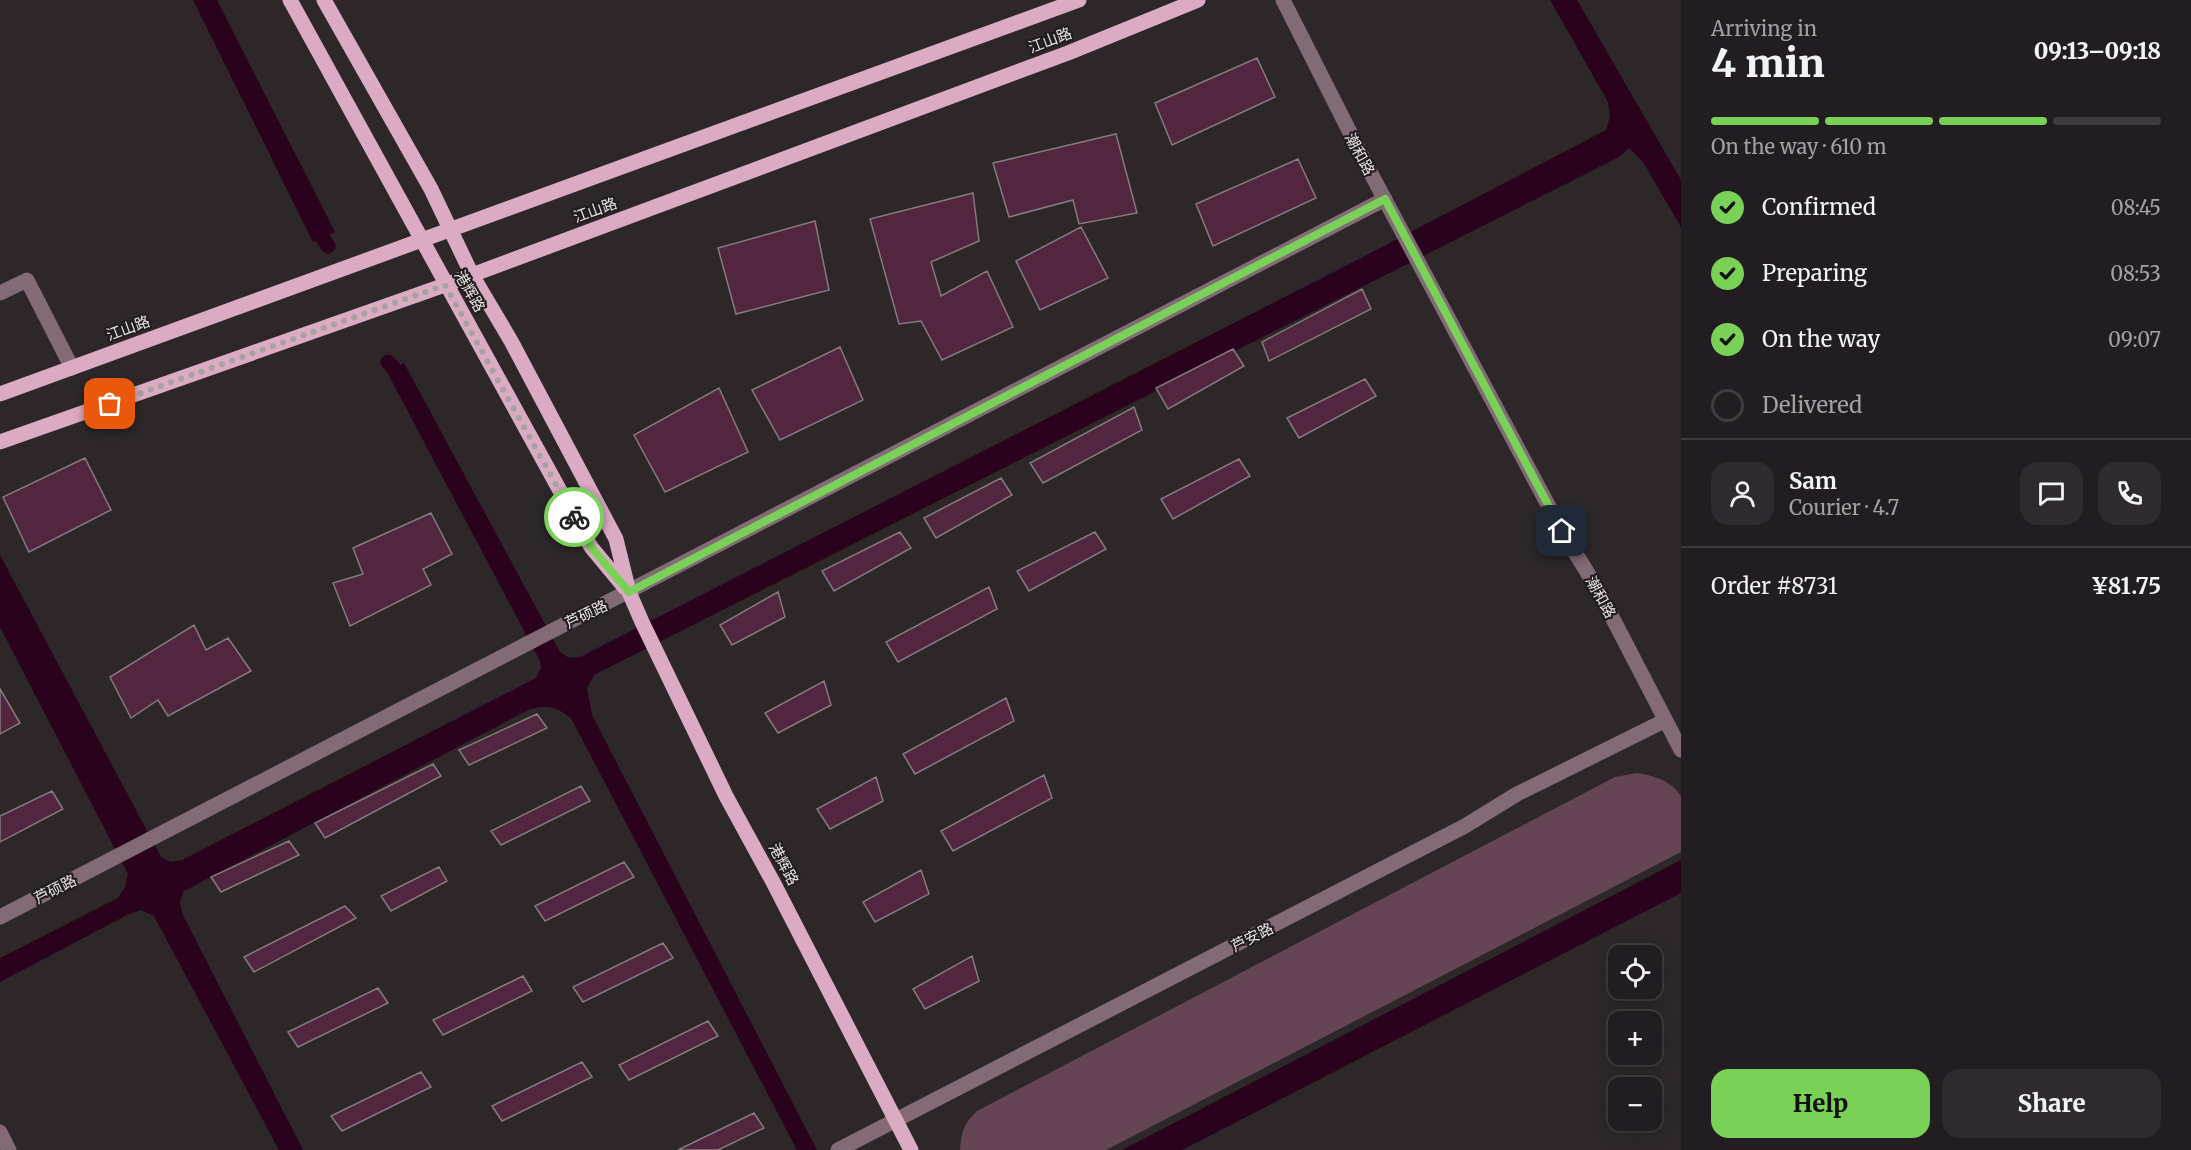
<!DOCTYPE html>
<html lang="en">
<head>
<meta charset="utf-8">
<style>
  :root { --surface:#221d20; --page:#2e2a2d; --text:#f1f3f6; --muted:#a2a2a5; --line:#3f3b3e; --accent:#7ad157 }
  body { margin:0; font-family:Merriweather,"Noto Sans SC",serif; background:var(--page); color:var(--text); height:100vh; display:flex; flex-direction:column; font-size:22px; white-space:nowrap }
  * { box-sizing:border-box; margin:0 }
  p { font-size:20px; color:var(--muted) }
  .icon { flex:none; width:33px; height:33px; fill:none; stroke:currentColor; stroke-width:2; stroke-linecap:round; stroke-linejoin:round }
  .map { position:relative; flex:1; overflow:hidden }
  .panel { display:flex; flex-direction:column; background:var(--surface); width:510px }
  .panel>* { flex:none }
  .buttons { position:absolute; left:1608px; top:945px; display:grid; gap:12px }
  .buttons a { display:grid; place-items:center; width:54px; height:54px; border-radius:12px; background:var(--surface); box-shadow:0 3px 15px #0003,0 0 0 2px var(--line); font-size:30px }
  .pin { position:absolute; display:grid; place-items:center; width:51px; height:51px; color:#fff; margin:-26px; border-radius:12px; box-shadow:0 3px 9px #0006 }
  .courier { position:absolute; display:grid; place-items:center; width:60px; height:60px; margin:-30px; border:4px solid #7ad157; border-radius:50%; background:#fff; color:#222; box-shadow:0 2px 8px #0007 }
  .head em { font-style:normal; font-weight:800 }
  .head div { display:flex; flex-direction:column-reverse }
  .head { display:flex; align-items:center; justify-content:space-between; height:102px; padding:0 30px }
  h1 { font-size:39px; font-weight:800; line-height:45px }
  .bar { display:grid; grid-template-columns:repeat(4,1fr); gap:9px 6px; align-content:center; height:72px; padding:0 30px }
  .bar i { height:8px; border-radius:4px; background:var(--line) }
  .bar .on { background:var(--accent) }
  .bar p { grid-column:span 4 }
  .line { display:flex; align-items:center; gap:15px; padding:0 30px; border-top:2px solid var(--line) }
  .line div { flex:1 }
  .round { display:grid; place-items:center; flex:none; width:63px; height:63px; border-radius:18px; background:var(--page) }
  ol { padding:0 30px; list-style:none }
  li { display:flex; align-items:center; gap:18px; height:66px }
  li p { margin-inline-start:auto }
  li .icon { padding:6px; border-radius:50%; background:var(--accent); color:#111; stroke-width:4 }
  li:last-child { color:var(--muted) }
  li i { width:33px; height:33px; border:3px solid var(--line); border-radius:50% }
  .action { display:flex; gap:12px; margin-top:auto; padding:12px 30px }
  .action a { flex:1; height:69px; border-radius:18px; background:var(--accent); color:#111; font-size:24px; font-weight:800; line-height:69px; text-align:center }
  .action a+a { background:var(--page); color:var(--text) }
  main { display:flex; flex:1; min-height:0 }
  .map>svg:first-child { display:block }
  .green { fill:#654455 }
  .water { fill:#2a021b }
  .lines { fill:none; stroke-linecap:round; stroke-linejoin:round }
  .canal { stroke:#2a021b; stroke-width:15 }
  .building { fill:#53263f; stroke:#837b7e; stroke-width:1.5 }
  .minor { stroke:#826a76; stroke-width:15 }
  .major { stroke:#dbabc3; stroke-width:15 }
  .done { stroke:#a7a1a4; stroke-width:6; stroke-dasharray:0 10.8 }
  .route { stroke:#7ad157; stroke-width:8 }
  .labels { text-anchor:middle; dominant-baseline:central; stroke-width:4.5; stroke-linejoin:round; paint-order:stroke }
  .street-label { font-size:15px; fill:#e8e3e5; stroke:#241d20 }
</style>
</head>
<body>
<main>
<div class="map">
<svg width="1681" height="1150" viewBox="0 0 1681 1150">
  <rect width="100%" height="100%" fill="#2d272a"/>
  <path class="green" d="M1637 773C1655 776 1670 780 1681 796V852L1106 1150H960C961 1132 964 1123 977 1111L1615 777Z"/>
  <path class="water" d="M193 0H217L335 232 313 242Z
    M1550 0H1577L1681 180V227L1643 162 1629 148 1619 157 594 675 587 688 592 715 817 1150H797L571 718C555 706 547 704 528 710L184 891 180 902 182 913 303 1150H279L154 916 141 910 127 915 0 982V958L118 898 125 887 128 874 0 627V555L161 857 171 862 182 860 536 678 541 668 540 661 388 374 404 363 560 652 569 658 580 657 1361 258 1606 130 1610 117 1608 102Z
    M1681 860V893L1182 1150H1122Z"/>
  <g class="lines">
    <path class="canal" d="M323 238 328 246
      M388 362 395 370"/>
  </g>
  <path class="building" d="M1257 58 1275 97 1172 145 1155 103Z
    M1116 134 1137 213 1079 224 1073 200 1009 217 993 163Z
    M1298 159 1316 198 1213 246 1196 204Z
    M973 193 979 241 931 262 941 296 987 271 1013 327 942 360 921 321 899 324 870 219Z
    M815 221 829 290 736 314 718 248Z
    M1081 227 1108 278 1040 310 1016 261Z
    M1362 289 1371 309 1269 361 1262 342Z
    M840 347 863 400 780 440 752 390Z
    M1233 349 1244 366 1168 409 1156 388Z
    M1365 379 1376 396 1299 438 1287 418Z
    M719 388 748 452 665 492 634 435Z
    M1134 407 1142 430 1043 483 1030 463Z
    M85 458 111 510 29 552 3 497Z
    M1239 459 1250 476 1173 519 1161 499Z
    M1001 478 1012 495 936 538 924 518Z
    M431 513 452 554 423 569 431 585 350 626 333 583 363 574 353 548Z
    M900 532 911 548 834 591 822 571Z
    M1095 532 1106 549 1029 591 1017 571Z
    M989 587 997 609 898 662 886 642Z
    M778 592 785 617 732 645 720 625Z
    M194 625 206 650 228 638 251 671 168 716 158 700 131 718 110 677Z
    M824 681 831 705 778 733 765 713Z
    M0 689 20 723 0 734Z
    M1006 698 1014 721 915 774 903 754Z
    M537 714 547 728 469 765 459 750Z
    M433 764 441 776 325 838 315 823Z
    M1044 775 1052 798 953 851 941 831Z
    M876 777 883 801 830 829 817 809Z
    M581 786 590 801 501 845 491 831Z
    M52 791 63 809 0 842V816Z
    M289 841 299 855 221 892 211 877Z
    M624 862 634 877 545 921 535 906Z
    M439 867 447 881 391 911 381 896Z
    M921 870 929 894 875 922 863 902Z
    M345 906 356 918 254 972 244 957Z
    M663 943 673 958 583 1002 573 987Z
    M972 956 979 981 925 1009 913 989Z
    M523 976 532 991 443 1035 433 1020Z
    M378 988 388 1003 298 1047 288 1032Z
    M708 1021 718 1036 629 1080 619 1065Z
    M582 1062 592 1077 502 1121 492 1106Z
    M421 1072 431 1087 342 1131 331 1116Z
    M754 1113 764 1128 718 1150H678Z"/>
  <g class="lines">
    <path class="minor" d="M1283 0 1368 168 1562 531 1598 590 1681 750
      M0 293 27 280 72 368
      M0 917 1385 199
      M0 1132 9 1150
      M838 1150 1465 826 1517 794 1664 721"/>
    <path class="major" d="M290 0 591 547 625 588
      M324 0 431 189 472 275 511 341 616 539 629 592 642 622 726 796 773 882 911 1150
      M0 394 1079 0
      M0 442 445 285 1068 53 1198 0"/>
  </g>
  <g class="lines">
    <path class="done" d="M110 404 445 285 574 517"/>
    <path class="route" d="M574 517 591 547 629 592 1385 199 1562 531"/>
  </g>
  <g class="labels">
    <g class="street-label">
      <text transform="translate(1050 40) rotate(-21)">江山路</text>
      <text transform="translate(1360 154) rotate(62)">潮和路</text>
      <text transform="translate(595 210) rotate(-20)">江山路</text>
      <text transform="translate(470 291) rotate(60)">港辉路</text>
      <text transform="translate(128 328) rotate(-20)">江山路</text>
      <text transform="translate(1601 597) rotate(61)">潮和路</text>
      <text transform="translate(586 614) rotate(-26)">芦硕路</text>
      <text transform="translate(784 864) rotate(62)">港辉路</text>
      <text transform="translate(55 889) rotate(-27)">芦硕路</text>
      <text transform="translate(1252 937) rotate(-27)">芦安路</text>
    </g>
  </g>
</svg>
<div class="buttons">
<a><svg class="icon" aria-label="locate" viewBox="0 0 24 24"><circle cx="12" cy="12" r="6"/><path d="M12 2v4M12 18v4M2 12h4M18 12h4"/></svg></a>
<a>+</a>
<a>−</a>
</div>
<div class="pin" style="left:110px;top:404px;background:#ea580c"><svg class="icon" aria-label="bag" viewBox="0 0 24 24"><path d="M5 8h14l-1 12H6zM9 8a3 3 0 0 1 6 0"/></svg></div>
<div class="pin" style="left:1562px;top:531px;background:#1f2937"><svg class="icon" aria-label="home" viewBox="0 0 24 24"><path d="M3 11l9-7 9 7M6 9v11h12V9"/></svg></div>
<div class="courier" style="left:574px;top:517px"><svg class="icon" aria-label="bike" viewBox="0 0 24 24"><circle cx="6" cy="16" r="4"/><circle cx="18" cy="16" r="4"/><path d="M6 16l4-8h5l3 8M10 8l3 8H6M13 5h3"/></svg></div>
</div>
<section class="panel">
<div class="head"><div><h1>4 min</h1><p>Arriving in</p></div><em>09:13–09:18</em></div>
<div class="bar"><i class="on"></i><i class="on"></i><i class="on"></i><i></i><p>On the way · 610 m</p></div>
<ol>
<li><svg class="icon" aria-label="check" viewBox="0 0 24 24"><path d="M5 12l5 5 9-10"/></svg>Confirmed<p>08:45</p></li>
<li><svg class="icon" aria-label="check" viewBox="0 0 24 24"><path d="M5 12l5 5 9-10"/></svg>Preparing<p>08:53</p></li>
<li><svg class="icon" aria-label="check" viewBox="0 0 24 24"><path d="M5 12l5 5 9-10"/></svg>On the way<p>09:07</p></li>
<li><i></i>Delivered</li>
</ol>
<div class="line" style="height:108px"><a class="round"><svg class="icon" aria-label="person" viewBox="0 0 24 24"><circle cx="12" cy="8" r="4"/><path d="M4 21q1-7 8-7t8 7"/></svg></a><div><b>Sam</b><p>Courier · 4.7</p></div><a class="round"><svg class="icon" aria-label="chat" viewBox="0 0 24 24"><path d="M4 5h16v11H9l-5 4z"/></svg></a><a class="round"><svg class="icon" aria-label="phone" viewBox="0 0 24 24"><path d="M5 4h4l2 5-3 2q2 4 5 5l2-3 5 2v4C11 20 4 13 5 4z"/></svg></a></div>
<div class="line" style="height:78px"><div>Order #8731</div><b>¥81.75</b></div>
<div class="action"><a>Help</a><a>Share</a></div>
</section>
</main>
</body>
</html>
